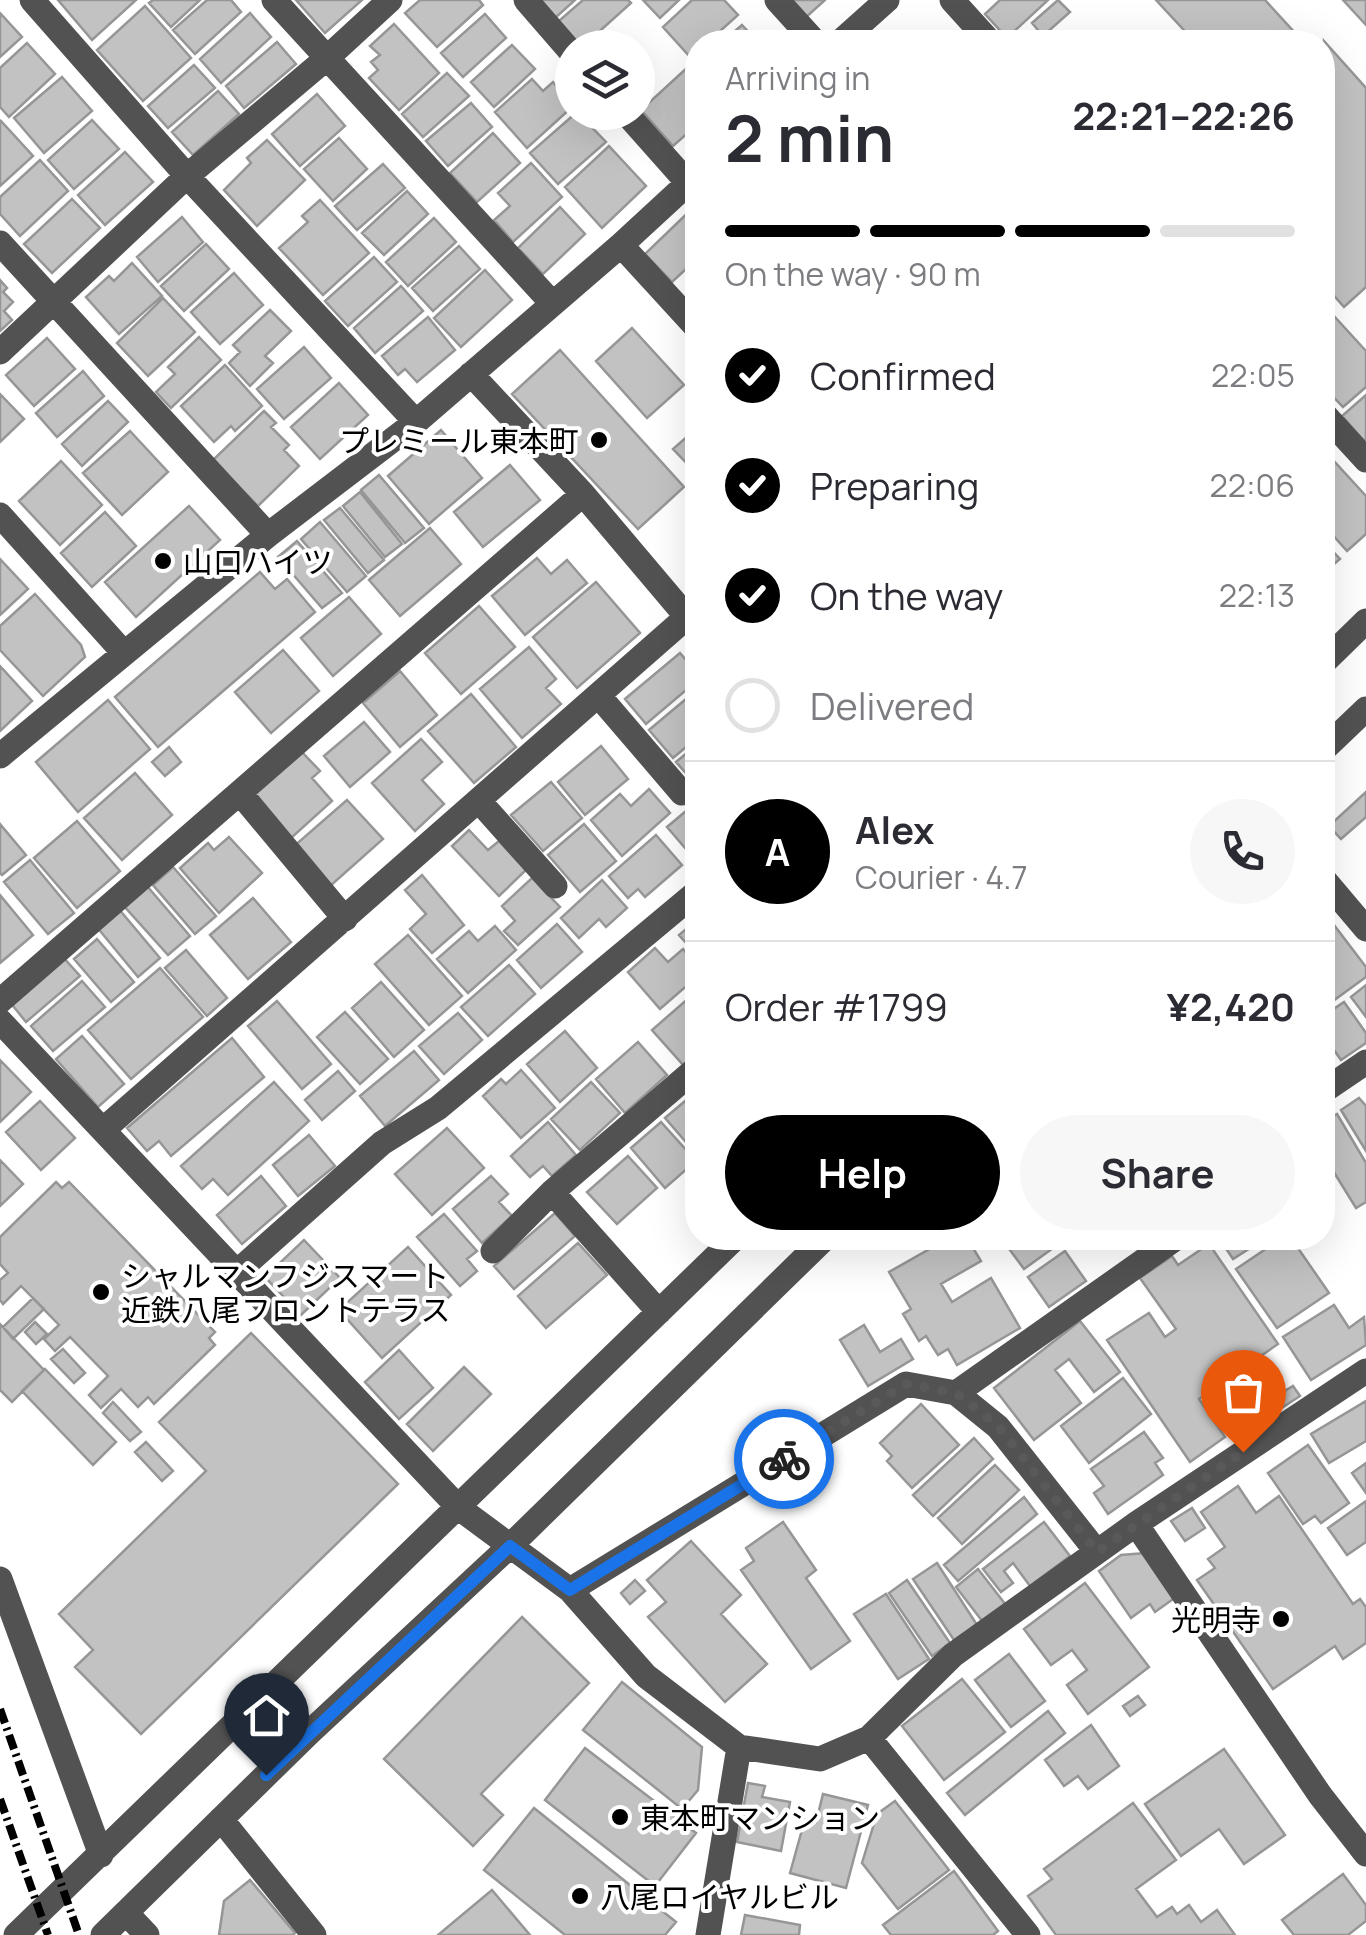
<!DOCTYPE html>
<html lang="en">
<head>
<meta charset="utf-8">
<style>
  :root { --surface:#fff; --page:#f7f7f7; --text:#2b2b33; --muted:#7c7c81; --line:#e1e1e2; --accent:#000 }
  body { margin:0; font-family:Manrope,"Noto Sans JP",sans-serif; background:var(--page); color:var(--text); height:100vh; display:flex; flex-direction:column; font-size:38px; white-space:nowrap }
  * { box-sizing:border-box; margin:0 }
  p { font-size:32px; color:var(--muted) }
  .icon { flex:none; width:55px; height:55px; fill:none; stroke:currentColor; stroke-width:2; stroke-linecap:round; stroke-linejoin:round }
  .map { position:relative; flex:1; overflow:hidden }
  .panel { position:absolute; left:685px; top:30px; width:650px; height:1220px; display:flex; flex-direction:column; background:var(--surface); border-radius:40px; box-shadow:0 10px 40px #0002 }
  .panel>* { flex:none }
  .controls { position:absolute; left:555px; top:30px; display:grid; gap:20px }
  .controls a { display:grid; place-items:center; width:100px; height:100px; border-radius:50%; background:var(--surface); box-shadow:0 10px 40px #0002; font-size:50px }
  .pin { position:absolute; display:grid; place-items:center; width:85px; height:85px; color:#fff; margin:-102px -42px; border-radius:50% 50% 50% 0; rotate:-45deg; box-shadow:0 0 10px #0007 }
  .pin .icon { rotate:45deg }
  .courier { position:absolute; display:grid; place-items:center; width:100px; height:100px; margin:-50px; border:8px solid #1a73e8; border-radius:50%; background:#fff; color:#222; box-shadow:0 2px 12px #0007 }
  .summary em { font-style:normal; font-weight:700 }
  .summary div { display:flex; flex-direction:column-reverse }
  .summary { display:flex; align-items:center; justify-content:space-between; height:170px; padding:0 40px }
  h1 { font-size:65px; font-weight:700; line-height:75px }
  .bar { display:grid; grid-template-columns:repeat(4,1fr); gap:15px 10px; align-content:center; height:120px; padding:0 40px }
  .bar i { height:12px; border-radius:8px; background:var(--line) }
  .bar .current { background:var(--accent) }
  .bar p { grid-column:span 4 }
  .line { display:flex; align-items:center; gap:25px; padding:0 40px; border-top:2px solid var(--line) }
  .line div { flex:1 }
  .round { display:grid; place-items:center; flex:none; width:105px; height:105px; border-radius:52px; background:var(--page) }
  ol { padding:0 40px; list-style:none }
  li { display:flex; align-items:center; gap:30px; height:110px }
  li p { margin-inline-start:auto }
  li .icon { padding:10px; border-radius:50%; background:var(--accent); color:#fff; stroke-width:4 }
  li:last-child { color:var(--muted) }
  li i { width:55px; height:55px; border:5px solid var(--line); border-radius:50% }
  .cta { display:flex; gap:20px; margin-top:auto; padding:20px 40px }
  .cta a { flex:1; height:115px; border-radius:60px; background:var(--accent); color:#fff; font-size:40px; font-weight:700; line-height:115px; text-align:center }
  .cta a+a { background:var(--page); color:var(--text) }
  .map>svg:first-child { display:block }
  .building { fill:#c2c2c2; stroke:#969696; stroke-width:2.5 }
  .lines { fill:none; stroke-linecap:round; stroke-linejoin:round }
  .minor { stroke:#525252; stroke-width:25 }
  .rail { stroke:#000; stroke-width:8; stroke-dasharray:15 5 2.5 5; stroke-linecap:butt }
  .done { stroke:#595959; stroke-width:10; stroke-dasharray:0 18 }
  .route { stroke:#1a73e8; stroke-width:12 }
  .poi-dot { fill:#000; stroke:#fff; stroke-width:4 }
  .labels { text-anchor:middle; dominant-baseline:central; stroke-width:8; stroke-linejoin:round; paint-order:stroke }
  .poi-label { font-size:30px; fill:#000; stroke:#fff; text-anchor:start }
</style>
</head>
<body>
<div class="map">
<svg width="1366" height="1935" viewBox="0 0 1366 1935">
  <rect width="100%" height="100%" fill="#fff"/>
  <path class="building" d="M58 0H136L92 40Z
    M153 0H200L171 27 149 3Z
    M207 0H231L241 12 195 54 173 30Z
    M296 0H362L325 33Z
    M420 0H479L483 5 437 47 405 13Z
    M538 0H575L554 19Z
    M583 0H628L631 3 581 48 559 21Z
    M643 0H679L660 18Z
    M692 0H724L738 15 708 42H698V52L691 58 663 27Z
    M788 0H825L804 19Z
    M1000 0H1048L1007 38 985 14Z
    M1058 0 1070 12 1043 36 1032 23Z
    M1156 0H1265L1296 34 1287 42H1195Z
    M1343 0H1366V25Z
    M145 6 191 58 143 101 97 50Z
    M0 13 22 37 0 57Z
    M250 13 271 37 221 83 200 59Z
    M485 14 506 38 463 77 441 53Z
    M394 24 439 73 399 110 369 78 378 70 371 62 380 55 370 46Z
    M742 25 758 42H722Z
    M1324 41 1366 88V287L1344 307 1322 282Z
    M277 42 296 64 244 108 226 86Z
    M27 43 55 74 9 117 0 107V68Z
    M512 45 535 69 494 107 471 82Z
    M194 65 215 88 168 128 148 106Z
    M689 66 698 75V124L673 146 641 110Z
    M447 73 469 96 423 137 402 114Z
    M62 77 92 111 44 153 14 118Z
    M532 79 543 91 553 82 572 107 527 148 495 112Z
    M218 91 239 114 193 155 172 132Z
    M317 94 345 126 300 166 272 134Z
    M471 103 492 127 448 166 426 141Z
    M577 112 606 142 558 184 530 153Z
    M92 120 119 149 74 189 48 160Z
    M1 121 33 156 0 186V123Z
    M493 133 520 163 477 202 450 173Z
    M339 138 367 169 333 201 304 169Z
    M267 140 305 180 257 226 224 190 251 163 247 158Z
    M609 146 646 186 602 228 565 187Z
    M125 152 153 182 105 225 78 195Z
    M40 160 68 191 20 236 0 214V197Z
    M531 163 562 197 513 242 494 220 510 206 498 193Z
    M383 164 405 188 357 230 335 206Z
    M407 191 428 214 384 255 362 233Z
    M72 199 100 228 52 273 24 244Z
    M320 200 369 253 323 295 279 248 308 222 302 216Z
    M698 203V258L672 282 645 254Z
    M560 207 585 234 543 274 518 248Z
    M182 217 203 242 158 282 137 257Z
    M434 218 456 242 408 286 386 262Z
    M206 244 229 269 184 311 161 286Z
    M459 246 480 269 433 311 412 288Z
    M374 257 397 282 348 326 325 301Z
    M132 263 162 296 119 334 86 297 109 276 114 281Z
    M485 270 512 300 461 347 434 318Z
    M234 273 263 305 220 344 191 312Z
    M0 280 7 288 3 292 13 302 4 311 12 320 0 331Z
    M401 286 423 311 375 353 354 328Z
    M163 298 195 332 148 376 117 343Z
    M270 310 291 331 265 356 273 363 250 386 229 363 240 352 233 345Z
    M1334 316 1366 351V387L1343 407 1322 385V326Z
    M428 317 455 350 417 382 405 369 398 375 382 356Z
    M632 328 684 385 647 418 596 361Z
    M199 337 221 360 171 408 156 392 175 374 168 367Z
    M47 338 75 369 34 406 6 375Z
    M304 347 331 378 284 419 257 389Z
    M560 350 684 487 638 529 512 394Z
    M225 365 262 406 235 431 231 426 214 442 181 406Z
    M83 371 104 396 57 437 36 413Z
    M339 383 368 415 320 459 291 427Z
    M0 394 24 419 0 442Z
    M1366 395V439L1364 441 1342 416Z
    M108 401 128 422 82 466 62 444Z
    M264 411 276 423 271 427 289 445 284 450 299 466 258 506 213 460Z
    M698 427V475L673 449Z
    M441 430 482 478 429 524 388 476Z
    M130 431 168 472 122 515 83 473Z
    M1322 448 1366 496V534L1347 551 1322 523Z
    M61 461 102 505 60 545 19 501Z
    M510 465 540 500 483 547 454 512Z
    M379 475 424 528 405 543 361 490Z
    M360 492 402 544 385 557 343 506Z
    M189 506 220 540 136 617 105 582Z
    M340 508 384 560 368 573 324 520Z
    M105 512 136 546 92 587 61 553Z
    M320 522 366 576 347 592 301 539Z
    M430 528 461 564 400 616 369 580Z
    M1322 540 1340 559 1327 570 1322 565Z
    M297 541 342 593 322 608 278 557Z
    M537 558 551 574 567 560 587 583 525 635 492 596Z
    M0 559 28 589 0 615Z
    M260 572 275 589 287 579 315 612 158 747 115 697Z
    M596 582 640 633 577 688 533 637Z
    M35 594 81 645 85 657 43 696 0 650V626Z
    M349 597 381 634 333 676 301 638Z
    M479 606 515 647 461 694 425 653Z
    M529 647 556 679 546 688 561 704 522 738 480 689Z
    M283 650 319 691 271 733 235 692Z
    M680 653 698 674V680L646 724 625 699Z
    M0 666 32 701 0 731Z
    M400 671 437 715 400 747 363 703Z
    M698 689V737L673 758 649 730Z
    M471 694 516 747 474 783 428 731Z
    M108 700 150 749 78 812 36 762Z
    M364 722 390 752 350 787 324 756Z
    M421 739 442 762 422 780 444 804 415 831 372 783Z
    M698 744V787L676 762Z
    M601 746 628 779 585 815 558 782Z
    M169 747 181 762 165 776 152 762Z
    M301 751 320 771 312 778 332 801 290 839 251 795Z
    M135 773 172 815 122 860 84 818Z
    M551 782 582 818 543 851 511 815Z
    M649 789 670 813 622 856 591 820 620 794 631 806Z
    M1366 792V817L1341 839 1329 826Z
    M347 800 383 839 329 887 293 847Z
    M698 801V861L697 862 667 827Z
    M77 821 120 871 77 908 34 858Z
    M0 824 26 855 2 875 0 873Z
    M584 824 616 861 580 892 548 855Z
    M469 830 488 850 499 841 526 870 499 896 452 846Z
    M656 835 682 865 645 897 638 889 628 898 609 876Z
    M229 837 262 873 219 913 180 868 208 843 214 850Z
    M30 860 74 913 48 934 4 882Z
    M173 867 216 916 195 934 153 885Z
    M422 875 464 925 432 953 410 929 426 914 405 890Z
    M532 878 560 907 518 945 504 931 515 921 502 906Z
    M602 880 627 908 606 927 599 919 579 938 561 918Z
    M147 886 190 936 168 955 124 906Z
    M0 895 33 935 0 963Z
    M253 898 291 942 248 979 210 935Z
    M118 908 160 958 138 977 96 926Z
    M698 919V956L679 935Z
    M1331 921 1366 967V977L1322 1009V927Z
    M557 924 582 952 541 988 517 960Z
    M495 926 516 950 468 993 437 959 469 931 478 941Z
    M408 935 462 996 429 1025 375 964Z
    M97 939 134 982 111 1002 74 959Z
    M655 948 668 962 683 949 698 967V976L660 1009 628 972Z
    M186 950 227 998 207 1016 165 968Z
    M62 956 80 976 26 1022 9 1001Z
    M509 965 535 994 488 1036 461 1007Z
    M160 968 203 1017 131 1079 88 1030Z
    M82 981 105 1007 53 1051 31 1026Z
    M381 982 424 1030 394 1057 352 1008Z
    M1366 985V1017L1351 997Z
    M697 991 698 1053 684 1066 652 1030Z
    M277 1001 331 1064 302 1089 248 1026Z
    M1344 1002 1366 1033V1043L1341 1060 1322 1033V1017Z
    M345 1012 388 1059 360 1084 317 1037Z
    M458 1013 482 1040 444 1074 419 1046Z
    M565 1031 597 1068 560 1102 527 1064Z
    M82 1036 124 1084 98 1107 56 1059Z
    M232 1038 264 1077 171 1156 159 1141 147 1151 127 1128Z
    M638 1042 667 1075 625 1113 596 1079Z
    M414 1051 439 1080 385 1126 360 1096Z
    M0 1060 31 1092 0 1122Z
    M521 1070 555 1108 521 1138 483 1096 501 1079 506 1084Z
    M338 1071 355 1091 322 1120 305 1100Z
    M274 1082 309 1121 228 1195 213 1179 202 1189 181 1166Z
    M591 1082 620 1113 580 1150 551 1119Z
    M697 1091 698 1092V1156L665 1118Z
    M1359 1098 1366 1106V1151L1341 1110Z
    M40 1101 75 1138 41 1170 6 1132Z
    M1337 1114 1366 1163V1202L1356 1208 1322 1153V1139L1326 1137 1322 1123Z
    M548 1122 576 1155 552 1176 543 1166 530 1177 511 1156Z
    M661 1122 696 1161 665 1188 631 1148Z
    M447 1128 484 1168 432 1215 395 1174Z
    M309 1135 335 1166 298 1196 273 1165Z
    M628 1156 657 1188 617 1224 587 1192Z
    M0 1160 23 1184 0 1206Z
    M261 1176 286 1206 242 1244 217 1215Z
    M491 1176 508 1194 499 1202 512 1216 482 1243 453 1209Z
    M56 1182 62 1188 69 1182 215 1332 209 1338 215 1345 154 1404 148 1397 138 1407 121 1389 101 1408 89 1395 108 1376 70 1337 55 1351 44 1339 59 1325 21 1286 3 1304 0 1300V1280L8 1273 0 1264V1237Z
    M555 1213 575 1236 514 1289 494 1266Z
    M444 1214 477 1251 467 1259 477 1271 460 1286 417 1237Z
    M949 1238H967L981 1261 941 1284 952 1302 991 1278 1020 1328 957 1365 948 1349 938 1355 926 1336 919 1341 903 1314 911 1309 889 1272Z
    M1001 1238H1067L1024 1269Z
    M1219 1238H1266L1233 1259Z
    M1282 1238H1291L1329 1293 1277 1328 1236 1269Z
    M304 1240 340 1278 301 1315 265 1277Z
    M578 1243 607 1275 546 1328 518 1296Z
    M1209 1244 1278 1344 1199 1399 1225 1437 1190 1462 1107 1340 1149 1313 1165 1337 1176 1329 1140 1278 1172 1256 1178 1265Z
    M408 1247 451 1295 382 1358 339 1310Z
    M1065 1251 1086 1281 1049 1307 1028 1277Z
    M33 1298 44 1309 13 1339 3 1327Z
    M1334 1305 1349 1328 1364 1317 1366 1345 1311 1380 1283 1337Z
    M1080 1321 1120 1372 1094 1392 1069 1359 1055 1370 1081 1403 1034 1440 994 1388Z
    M35 1322 47 1334 36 1344 25 1332Z
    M0 1324 44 1370 12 1402 0 1390Z
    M864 1325 880 1352 901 1339 913 1359 868 1386 840 1340Z
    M251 1333 398 1484 141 1734 75 1667 93 1650 59 1614 206 1471 159 1422Z
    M63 1349 85 1373 74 1383 51 1359Z
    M399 1350 433 1388 399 1419 365 1382Z
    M464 1367 491 1394 433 1451 407 1424Z
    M45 1369 116 1442 93 1465 22 1391Z
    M1123 1378 1151 1414 1089 1463 1061 1426Z
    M1293 1386 1300 1396 1277 1411 1270 1400Z
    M1366 1401V1441L1329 1463 1311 1434Z
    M113 1402 141 1432 130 1441 103 1413Z
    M921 1404 959 1445 912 1488 887 1461 892 1456 880 1443Z
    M1144 1432 1163 1458 1155 1463 1163 1475 1108 1514 1094 1493 1104 1486 1091 1469Z
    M974 1438 993 1459 933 1516 913 1495Z
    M146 1442 173 1471 162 1481 135 1452Z
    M1308 1445 1349 1503 1321 1523 1315 1516 1303 1524 1268 1473Z
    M1366 1463V1493L1352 1473Z
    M995 1465 1019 1490 962 1544 938 1518Z
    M1238 1486 1256 1513 1279 1496 1353 1604 1360 1599 1366 1607V1643L1343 1659 1335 1646 1273 1689 1197 1580 1215 1568 1208 1559 1225 1547 1201 1512Z
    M1024 1497 1037 1514 958 1581 944 1565Z
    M1366 1501V1542L1347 1555 1328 1528Z
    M1192 1508 1205 1528 1185 1541 1171 1521Z
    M783 1522 816 1570 806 1578 850 1641 811 1669 741 1570 754 1561 746 1548Z
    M1044 1522 1070 1556 1030 1586 1013 1563 1004 1571 1013 1583 1001 1592 983 1569Z
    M691 1541 741 1595 721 1614 767 1664 725 1702 648 1617 666 1602 647 1580Z
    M1145 1553 1176 1597 1155 1612 1150 1604 1131 1618 1099 1571 1121 1555Z
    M937 1563 977 1625 954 1640 913 1579Z
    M978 1569 1009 1609 986 1626 956 1587Z
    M635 1580 645 1591 630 1604 621 1593Z
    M907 1580 950 1643 932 1656 889 1593Z
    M1085 1583 1149 1667 1088 1714 1067 1685 1087 1670 1072 1650 1051 1665 1024 1629Z
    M886 1594 929 1659 898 1679 854 1614Z
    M522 1617 589 1683 481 1794 503 1815 473 1846 384 1759Z
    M1009 1654 1045 1701 1011 1727 975 1680Z
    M962 1679 1005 1732 944 1780 902 1726Z
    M622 1682 702 1747 698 1790 682 1809 583 1730Z
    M1138 1696 1145 1705 1130 1716 1123 1706Z
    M1048 1711 1065 1733 965 1815 947 1793Z
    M1091 1725 1119 1766 1088 1789 1078 1776 1064 1786 1045 1760Z
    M585 1748 696 1833 655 1886 545 1800Z
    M1224 1749 1285 1835 1244 1864 1219 1829 1181 1856 1145 1804Z
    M748 1783 765 1786 762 1797 790 1802 781 1851 737 1842Z
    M823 1794 868 1805 846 1888 790 1873 805 1819 816 1822Z
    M895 1801 949 1870 898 1909 862 1863 877 1814Z
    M1133 1803 1176 1860 1136 1889 1157 1917 1172 1907 1177 1914 1189 1905 1201 1922 1217 1910 1235 1935H1056L1028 1896 1052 1879 1044 1869Z
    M534 1808 676 1922 665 1935H565L484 1870Z
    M954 1871 998 1931 993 1935H891L883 1925Z
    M1343 1874 1366 1905V1921L1348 1935H1294L1282 1920Z
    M250 1880 295 1933 293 1935H219L224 1901Z
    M492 1890 530 1935H438Z
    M745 1915 800 1925 799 1935H741Z"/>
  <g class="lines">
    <path class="minor" d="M32 0 187 176 416 422
      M274 0 552 303
      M526 0 572 53
      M777 0 815 42
      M952 0 990 42
      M840 42 887 0
      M625 112 688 183
      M0 243 268 535
      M621 245 698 329
      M0 352 187 176 327 58 390 0
      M1322 412 1366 460
      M0 515 124 653
      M1322 664 1366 621
      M598 695 682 793
      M1322 751 1366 709
      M0 756 268 535 416 422 621 245 698 174
      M240 793 345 919
      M479 801 555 886
      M1322 877 1366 929
      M0 1001 583 494
      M0 1021 459 1508 570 1590 646 1676 739 1747 820 1759 869 1738 953 1655 1136 1524 1366 1371
      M1322 1092 1366 1062
      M104 1129 687 617 583 494 471 374
      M552 1192 659 1312
      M493 1251 552 1192 698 1067
      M238 1271 382 1143 438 1108 698 891
      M956 1393 1176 1238
      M1136 1524 1320 1795 1366 1854
      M0 1579 101 1855
      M570 1590 906 1384 956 1393 998 1427 1097 1552
      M869 1738 1028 1935
      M221 1819 314 1935
      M126 1913 147 1935
      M16 1935 735 1238
      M103 1935 310 1732 510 1546 825 1238
      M708 1935 739 1747"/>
    <path class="rail" d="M0 1709 79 1935
      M0 1799 48 1935"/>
  </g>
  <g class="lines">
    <path class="done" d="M784 1459 906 1384 956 1393 998 1426 1097 1552 1243 1452"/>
    <path class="route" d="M266 1775 510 1546 570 1590 784 1459"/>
  </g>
  <g class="poi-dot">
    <circle cx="599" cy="440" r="10"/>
    <circle cx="163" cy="561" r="10"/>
    <circle cx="101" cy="1292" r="10"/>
    <circle cx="1281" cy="1619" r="10"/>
    <circle cx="620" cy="1817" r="10"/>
    <circle cx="580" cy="1896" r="10"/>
  </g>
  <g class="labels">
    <g class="poi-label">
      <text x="579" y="440" text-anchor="end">プレミール東本町</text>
      <text x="183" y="561">山口ハイツ</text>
      <text x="121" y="1275">シャルマンフジスマート<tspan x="121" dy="34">近鉄八尾フロントテラス</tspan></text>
      <text x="1261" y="1619" text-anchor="end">光明寺</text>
      <text x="640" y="1817">東本町マンション</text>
      <text x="600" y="1896">八尾ロイヤルビル</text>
    </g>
  </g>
</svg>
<div class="controls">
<a><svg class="icon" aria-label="layers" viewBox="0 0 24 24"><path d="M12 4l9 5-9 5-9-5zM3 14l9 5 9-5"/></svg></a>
</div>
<div class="pin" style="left:1243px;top:1452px;background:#ea580c"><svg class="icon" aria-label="bag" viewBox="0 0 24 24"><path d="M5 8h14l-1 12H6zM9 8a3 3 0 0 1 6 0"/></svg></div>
<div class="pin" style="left:266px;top:1775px;background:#1f2937"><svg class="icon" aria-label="home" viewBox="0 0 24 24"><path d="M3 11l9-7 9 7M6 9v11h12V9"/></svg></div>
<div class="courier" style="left:784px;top:1459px"><svg class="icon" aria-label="bike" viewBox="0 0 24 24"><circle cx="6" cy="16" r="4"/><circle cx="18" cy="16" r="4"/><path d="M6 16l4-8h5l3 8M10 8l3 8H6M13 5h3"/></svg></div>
<section class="panel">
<div class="summary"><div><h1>2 min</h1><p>Arriving in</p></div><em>22:21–22:26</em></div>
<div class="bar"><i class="current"></i><i class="current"></i><i class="current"></i><i></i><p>On the way · 90 m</p></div>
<ol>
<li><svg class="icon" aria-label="check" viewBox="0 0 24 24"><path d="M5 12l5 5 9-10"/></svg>Confirmed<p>22:05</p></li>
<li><svg class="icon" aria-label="check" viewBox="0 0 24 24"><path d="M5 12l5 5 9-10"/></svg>Preparing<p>22:06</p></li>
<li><svg class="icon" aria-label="check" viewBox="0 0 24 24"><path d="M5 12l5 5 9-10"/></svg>On the way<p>22:13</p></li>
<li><i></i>Delivered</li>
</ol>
<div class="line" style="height:180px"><b class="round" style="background:var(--accent);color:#fff">A</b><div><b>Alex</b><p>Courier · 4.7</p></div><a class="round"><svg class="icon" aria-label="phone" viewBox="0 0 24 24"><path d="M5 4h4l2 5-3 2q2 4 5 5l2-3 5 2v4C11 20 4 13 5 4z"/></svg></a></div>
<div class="line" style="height:130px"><div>Order #1799</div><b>¥2,420</b></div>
<div class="cta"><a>Help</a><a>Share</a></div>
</section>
</div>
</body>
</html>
